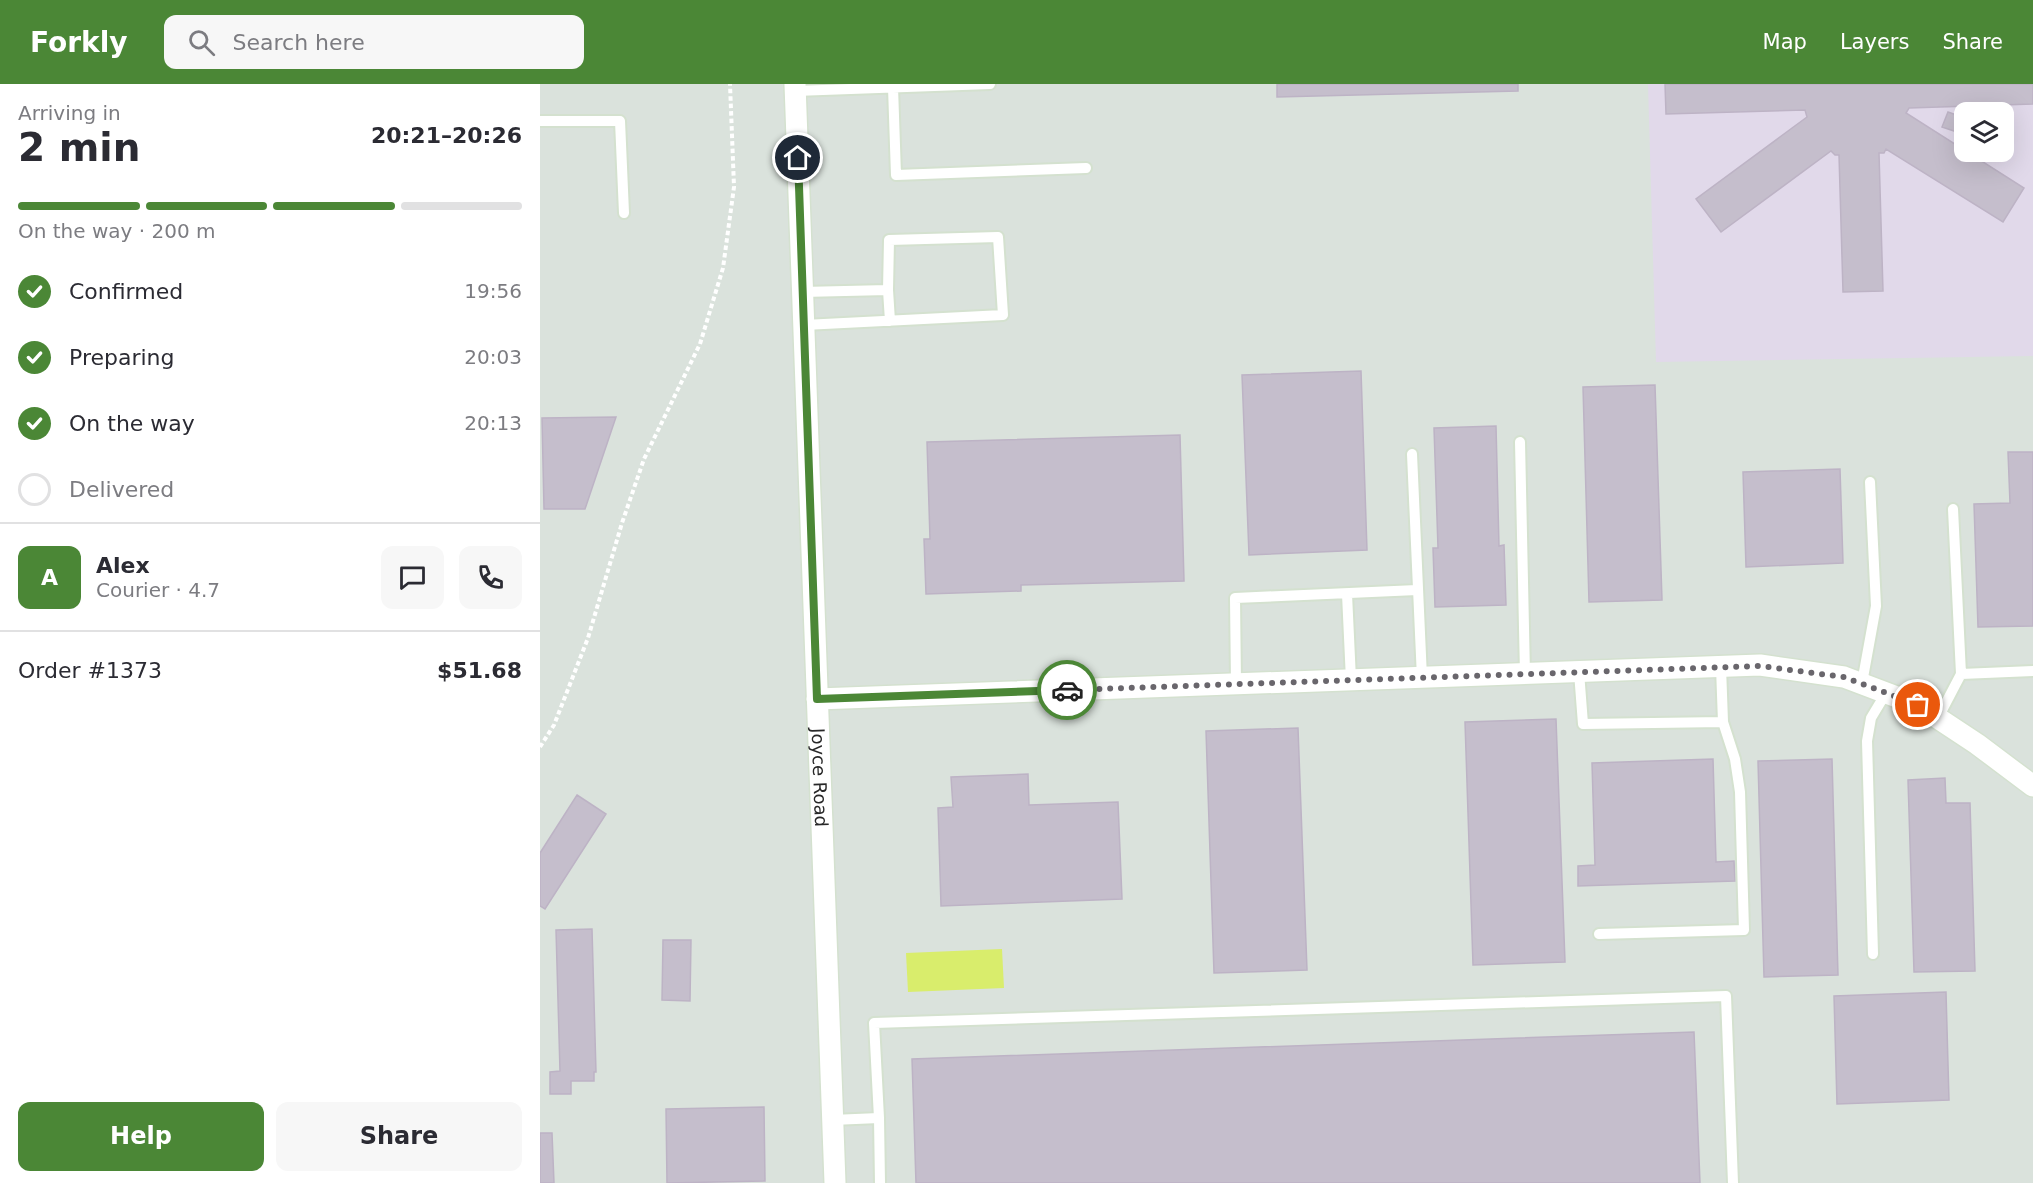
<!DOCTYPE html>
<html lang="en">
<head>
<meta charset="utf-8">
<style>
  :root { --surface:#fff; --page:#f7f7f7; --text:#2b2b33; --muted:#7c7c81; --line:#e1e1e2; --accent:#4b8736 }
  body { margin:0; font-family:"DejaVu Sans",sans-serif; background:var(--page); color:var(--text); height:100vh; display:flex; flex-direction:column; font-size:22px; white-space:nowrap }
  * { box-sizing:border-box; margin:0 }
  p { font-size:20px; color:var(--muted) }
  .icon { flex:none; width:33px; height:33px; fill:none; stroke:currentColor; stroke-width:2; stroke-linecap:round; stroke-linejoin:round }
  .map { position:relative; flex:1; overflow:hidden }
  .side { display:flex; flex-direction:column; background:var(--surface); width:540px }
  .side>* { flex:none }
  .buttons { position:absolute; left:1414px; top:18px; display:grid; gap:12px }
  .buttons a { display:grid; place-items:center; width:60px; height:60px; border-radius:12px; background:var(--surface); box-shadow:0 6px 24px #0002; font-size:30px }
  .pin { position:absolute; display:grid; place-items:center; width:51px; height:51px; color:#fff; margin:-26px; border:3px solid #fff; border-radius:50%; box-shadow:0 2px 6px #0007 }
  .courier { position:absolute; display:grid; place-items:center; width:60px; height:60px; margin:-30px; border:4px solid #4b8736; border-radius:50%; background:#fff; color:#222; box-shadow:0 2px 8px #0007 }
  .summary em { font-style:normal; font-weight:800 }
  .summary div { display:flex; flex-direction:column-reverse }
  .summary { display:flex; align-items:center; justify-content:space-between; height:102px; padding:0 18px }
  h1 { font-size:39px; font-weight:800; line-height:45px }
  .bar { display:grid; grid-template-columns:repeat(4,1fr); gap:9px 6px; align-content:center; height:72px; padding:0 18px }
  .bar i { height:8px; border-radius:4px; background:var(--line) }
  .bar .selected { background:var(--accent) }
  .bar p { grid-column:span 4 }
  .line { display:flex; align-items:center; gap:15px; padding:0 18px; border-top:2px solid var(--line) }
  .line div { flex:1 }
  .round { display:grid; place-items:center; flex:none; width:63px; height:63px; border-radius:12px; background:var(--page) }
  ol { padding:0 18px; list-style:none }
  li { display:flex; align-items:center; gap:18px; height:66px }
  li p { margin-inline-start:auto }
  li .icon { padding:6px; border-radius:50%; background:var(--accent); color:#fff; stroke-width:4 }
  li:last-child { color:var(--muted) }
  li i { width:33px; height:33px; border:3px solid var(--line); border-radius:50% }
  .button { display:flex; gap:12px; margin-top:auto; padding:12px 18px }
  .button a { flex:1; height:69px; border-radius:12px; background:var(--accent); color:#fff; font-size:24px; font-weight:800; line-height:69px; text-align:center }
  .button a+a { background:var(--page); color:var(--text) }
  header { display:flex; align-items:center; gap:36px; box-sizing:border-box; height:84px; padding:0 30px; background:var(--accent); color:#fff }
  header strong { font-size:28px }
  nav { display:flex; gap:33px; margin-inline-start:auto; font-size:21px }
  .search { width:420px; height:54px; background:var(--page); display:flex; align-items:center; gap:15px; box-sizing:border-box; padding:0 21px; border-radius:12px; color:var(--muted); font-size:22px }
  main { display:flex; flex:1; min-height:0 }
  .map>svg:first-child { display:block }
  .industrial { fill:#dae2dc }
  .water { fill:#d9ed6c }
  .building { fill:#c5becc; stroke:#bdb3c5; stroke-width:1.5 }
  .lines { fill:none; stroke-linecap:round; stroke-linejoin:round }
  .service-casing { stroke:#d4e1cf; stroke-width:14 }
  .minor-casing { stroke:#d4e1cf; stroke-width:24 }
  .path { stroke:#fff; stroke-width:4; stroke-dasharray:4.5 3; stroke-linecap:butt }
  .service { stroke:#fff; stroke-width:10 }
  .minor { stroke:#fff; stroke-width:21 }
  .done { stroke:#69666c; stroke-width:6; stroke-dasharray:0 10.8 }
  .route { stroke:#4b8736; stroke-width:8 }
  .labels { text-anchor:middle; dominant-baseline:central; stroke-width:4.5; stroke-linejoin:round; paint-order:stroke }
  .street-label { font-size:18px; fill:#282828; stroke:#fff }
</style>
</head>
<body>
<header>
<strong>Forkly</strong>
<div class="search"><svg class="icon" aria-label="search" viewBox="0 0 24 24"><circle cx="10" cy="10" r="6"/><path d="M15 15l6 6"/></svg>Search here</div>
<nav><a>Map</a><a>Layers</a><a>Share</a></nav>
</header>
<main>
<section class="side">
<div class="summary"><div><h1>2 min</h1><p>Arriving in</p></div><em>20:21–20:26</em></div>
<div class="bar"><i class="selected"></i><i class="selected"></i><i class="selected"></i><i></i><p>On the way · 200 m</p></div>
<ol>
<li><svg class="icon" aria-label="check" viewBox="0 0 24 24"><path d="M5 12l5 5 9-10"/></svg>Confirmed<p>19:56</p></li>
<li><svg class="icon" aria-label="check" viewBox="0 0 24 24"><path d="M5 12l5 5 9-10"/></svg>Preparing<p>20:03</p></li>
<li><svg class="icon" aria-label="check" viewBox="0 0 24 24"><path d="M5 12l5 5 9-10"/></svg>On the way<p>20:13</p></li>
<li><i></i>Delivered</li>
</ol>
<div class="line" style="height:108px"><b class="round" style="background:var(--accent);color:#fff">A</b><div><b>Alex</b><p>Courier · 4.7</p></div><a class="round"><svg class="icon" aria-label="chat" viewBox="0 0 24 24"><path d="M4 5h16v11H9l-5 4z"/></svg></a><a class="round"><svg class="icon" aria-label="phone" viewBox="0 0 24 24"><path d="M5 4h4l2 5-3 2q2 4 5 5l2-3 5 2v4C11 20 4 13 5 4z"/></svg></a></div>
<div class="line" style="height:78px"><div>Order #1373</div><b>$51.68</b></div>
<div class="button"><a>Help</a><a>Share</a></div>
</section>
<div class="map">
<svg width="1493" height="1099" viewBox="0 0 1493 1099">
  <rect width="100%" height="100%" fill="#e1d9ea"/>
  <path class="industrial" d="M0 0H1108L1116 278 1493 272V1099H0Z"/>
  <path class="water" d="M462 865 464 904 368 908 366 869Z"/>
  <path class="building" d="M737 0H978V7L737 13Z
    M1125 0H1493V20L1369 24 1366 29 1484 104 1463 138 1346 65 1344 69H1339L1343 207 1303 208 1299 71H1295L1291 67 1181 148 1156 115 1267 33 1265 26 1126 30Z
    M1408 28 1422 33 1417 48 1402 43Z
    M821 287 827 466 709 471 702 291Z
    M1115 301 1122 516 1049 518 1043 303Z
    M76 333 45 425H4L2 334Z
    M956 342 959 462 964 461 966 521 895 523 893 464H898L894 344Z
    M640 351 644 497 481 501V507L386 510 384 455H390L387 358Z
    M1468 368H1493V542L1438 543 1434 420 1470 419Z
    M1300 385 1303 479 1206 483 1203 388Z
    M1016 635 1025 878 933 881 925 638Z
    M758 644 767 886 674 889 666 647Z
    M1173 675 1176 778 1194 777 1195 797 1038 802V782L1055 781 1052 679Z
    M1292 675 1298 891 1224 893 1218 677Z
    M488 690 489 721 578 718 582 815 401 822 398 724 413 723 411 693Z
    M1405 694 1406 719H1430L1435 887 1374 888 1368 696Z
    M37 711 66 730 5 825 0 822V769Z
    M52 845 56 988H54V997H31V1010H10V988L20 987 16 846Z
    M123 856H151L150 917 122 916Z
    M1406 908 1409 1016 1297 1020 1294 912Z
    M1154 948 1160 1099H376L372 975Z
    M224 1023 225 1097 127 1099 126 1025Z
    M0 1049H12L14 1099H0Z"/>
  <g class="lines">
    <defs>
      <path id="service" d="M356 0 353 3 356 91 546 84
        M255 7 450 0
        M0 37H80L84 129
        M348 206 350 237
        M262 208 348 206 349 156 458 153 463 231 264 241
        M980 358 985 590
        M872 370 882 594
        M1413 425 1421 590
        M807 510 811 596
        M1039 588 1043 640 1183 638 1181 583
        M1322 599 1336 522 1330 398
        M696 600 695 514 877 506
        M1398 634 1421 590 1493 587
        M1059 850 1204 846 1200 708 1195 675 1183 638
        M1333 870 1327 657 1331 634 1346 609
        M339 1034 340 1099
        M292 1036 339 1034 334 939 1186 912 1193 1099"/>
      <g id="minor">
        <path id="s1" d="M255 0 295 1099"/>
        <path d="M277 615 1220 581 1304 593 1378 621 1437 660 1493 702"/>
      </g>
    </defs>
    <use href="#service" class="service-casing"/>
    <use href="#minor" class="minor-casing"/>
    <path class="path" d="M0 663 14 641 48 554 82 439 104 375 160 260 183 184 194 103 190 0"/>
    <use href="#service" class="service"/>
    <use href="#minor" class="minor"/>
  </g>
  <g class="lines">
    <path class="done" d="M527 606 1220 582 1304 593 1378 621"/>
    <path class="route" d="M258 74 277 615 527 606"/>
  </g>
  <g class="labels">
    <g class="street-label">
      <text stroke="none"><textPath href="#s1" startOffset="694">Joyce Road</textPath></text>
    </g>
  </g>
</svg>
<div class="buttons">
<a><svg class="icon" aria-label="layers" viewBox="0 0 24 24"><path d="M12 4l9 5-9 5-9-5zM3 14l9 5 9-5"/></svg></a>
</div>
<div class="pin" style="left:1378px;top:621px;background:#ea580c"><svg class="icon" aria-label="bag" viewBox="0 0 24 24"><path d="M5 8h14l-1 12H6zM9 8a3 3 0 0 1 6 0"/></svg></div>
<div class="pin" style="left:258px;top:74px;background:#1f2937"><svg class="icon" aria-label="home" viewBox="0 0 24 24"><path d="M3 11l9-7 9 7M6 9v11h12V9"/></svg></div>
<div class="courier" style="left:527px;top:606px"><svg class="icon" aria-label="car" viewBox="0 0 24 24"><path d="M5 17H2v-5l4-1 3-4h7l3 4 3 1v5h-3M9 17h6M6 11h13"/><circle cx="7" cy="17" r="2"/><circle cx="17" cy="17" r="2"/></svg></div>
</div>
</main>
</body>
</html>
